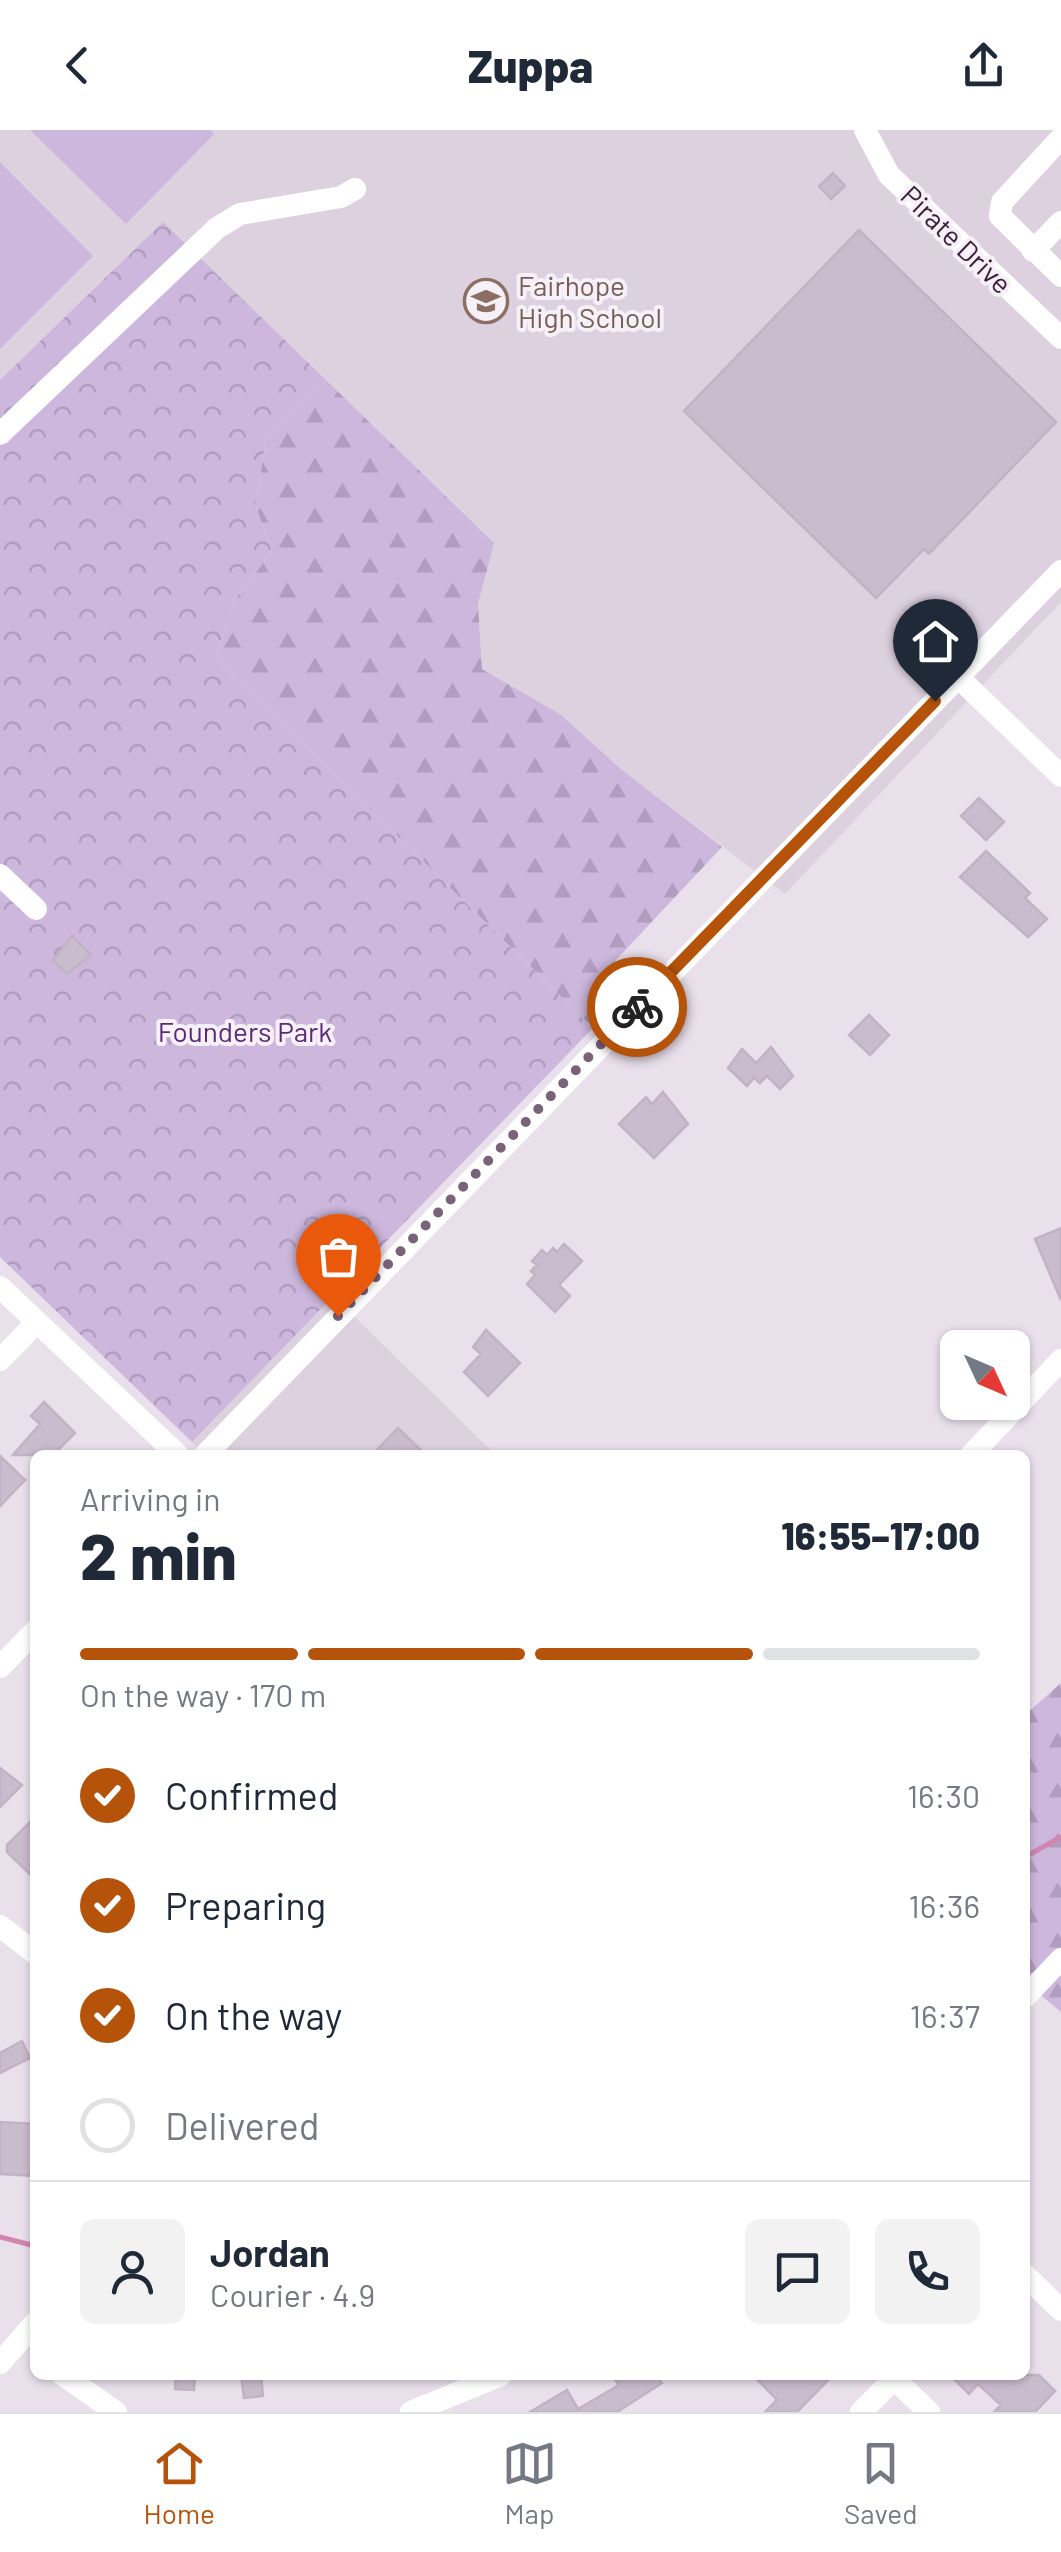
<!DOCTYPE html>
<html lang="en">
<head>
<meta charset="utf-8">
<style>
  :root { --surface:#fff; --page:#f2f2f3; --text:#1f2937; --muted:#747a83; --line:#e0e1e3; --accent:#b45309 }
  body { margin:0; font-family:Barlow,sans-serif; background:var(--page); color:var(--text); height:100vh; display:flex; flex-direction:column; font-size:38px; white-space:nowrap }
  * { box-sizing:border-box; margin:0 }
  p { font-size:32px; color:var(--muted) }
  .icon { flex:none; width:55px; height:55px; fill:none; stroke:currentColor; stroke-width:2; stroke-linecap:round; stroke-linejoin:round }
  .map { position:relative; flex:1; overflow:hidden }
  .side { position:absolute; left:30px; top:1320px; width:1000px; height:930px; display:flex; flex-direction:column; background:var(--surface); border-radius:15px; box-shadow:0 2px 8px #0004 }
  .side>* { flex:none }
  .needle { width:65px; rotate:134deg }
  .fabs { position:absolute; left:940px; top:1200px; display:grid; gap:20px }
  .fabs a { display:grid; place-items:center; width:90px; height:90px; border-radius:15px; background:var(--surface); box-shadow:0 2px 8px #0004; font-size:50px }
  .pin { position:absolute; display:grid; place-items:center; width:85px; height:85px; color:#fff; margin:-102px -42px; border-radius:50% 50% 50% 0; rotate:-45deg; box-shadow:0 0 10px #0007 }
  .pin .icon { rotate:45deg }
  .courier { position:absolute; display:grid; place-items:center; width:100px; height:100px; margin:-50px; border:8px solid #b45309; border-radius:50%; background:#fff; color:#222; box-shadow:0 2px 12px #0007 }
  .head em { font-style:normal; font-weight:800 }
  .head div { display:flex; flex-direction:column-reverse }
  .head { display:flex; align-items:center; justify-content:space-between; height:170px; padding:0 50px }
  h1 { font-size:65px; font-weight:800; line-height:75px }
  .bar { display:grid; grid-template-columns:repeat(4,1fr); gap:15px 10px; align-content:center; height:120px; padding:0 50px }
  .bar i { height:12px; border-radius:8px; background:var(--line) }
  .bar .on { background:var(--accent) }
  .bar p { grid-column:span 4 }
  .line { display:flex; align-items:center; gap:25px; padding:0 50px; border-top:2px solid var(--line) }
  .line div { flex:1 }
  .round { display:grid; place-items:center; flex:none; width:105px; height:105px; border-radius:15px; background:var(--page) }
  ol { padding:0 50px; list-style:none }
  li { display:flex; align-items:center; gap:30px; height:110px }
  li p { margin-inline-start:auto }
  li .icon { padding:10px; border-radius:50%; background:var(--accent); color:#fff; stroke-width:4 }
  li:last-child { color:var(--muted) }
  li i { width:55px; height:55px; border:5px solid var(--line); border-radius:50% }
  header { display:flex; justify-content:space-between; align-items:center; height:130px; padding:0 50px; background:var(--surface); font-size:45px; font-weight:800 }
  .tab-bar { display:flex; justify-content:space-around; align-items:center; height:140px; border-top:2px solid var(--line); background:var(--surface); font-size:28px; color:var(--muted) }
  .tab-bar a { display:grid; justify-items:center; gap:5px }
  .tab-bar .on { color:var(--accent) }
  .map>svg:first-child { display:block }
  .built { fill:#ddd1df }
  .grass { fill:#cdb7dd }
  .forest { fill:url(#forest-firs) }
  .park { fill:url(#park-crowns) }
  .lines { fill:none; stroke-linecap:round; stroke-linejoin:round }
  .stream { stroke:#d385b0; stroke-width:5 }
  .building { fill:#c9bccc; stroke:#c3b2c5; stroke-width:2.5 }
  .minor { stroke:#fff; stroke-width:22 }
  .done { stroke:#796379; stroke-width:10; stroke-dasharray:0 18 }
  .route { stroke:#b45309; stroke-width:12 }
  .labels { text-anchor:middle; dominant-baseline:central; stroke-width:8; stroke-linejoin:round; paint-order:stroke }
  .street-label { font-size:28px; fill:#3c203b; stroke:#f6f0f8 }
  .education-label { font-size:28px; fill:#785e54; stroke:#f6f0f8; text-anchor:start }
  .park-label { font-size:28px; fill:#5c2974; stroke:#f6f0f8 }
</style>
</head>
<body>
<header><svg class="icon" aria-label="back" viewBox="0 0 24 24"><path d="M15 5l-7 7 7 7"/></svg>Zuppa<svg class="icon" aria-label="share" viewBox="0 0 24 24"><path d="M12 15V3M7 8l5-5 5 5M5 13v7h14v-7"/></svg></header>
<div class="map">
<svg width="1061" height="2282" viewBox="0 0 1061 2282">
  <defs>
    <pattern id="forest-firs" width="22" height="20" patternUnits="userSpaceOnUse" patternTransform="scale(2.5)"><rect width="22" height="20" fill="#cdb7dd"/><path d="M5 1l3.5 6h-7zM16 11l3.5 6h-7z" fill="#b19dbf"/></pattern>
    <pattern id="park-crowns" width="20" height="18" patternUnits="userSpaceOnUse" patternTransform="scale(2.5)"><rect width="20" height="18" fill="#cdb7dd"/><path d="M2 6a3 3 0 1 1 6 0M12 15a3 3 0 1 1 6 0" fill="none" stroke="#b19dbf"/></pattern>
  </defs>
  <rect width="100%" height="100%" fill="#e9e0eb"/>
  <path class="built" d="M0 0H1061V472L785 764 621 639 560 584 482 539 478 474 493 412 163 93 0 250Z
    M333 1166 496 1325H205L192 1312Z"/>
  <path class="grass" d="M30 0H210L214 4 126 94Z
    M0 32 93 126 0 219Z"/>
  <path class="forest" d="M326 250 494 413 478 474 482 539 560 584 621 639 722 717 616 830 593 898 216 528 234 471 272 421 255 375 266 310Z
    M1061 1553V1882L1025 1852V1585Z"/>
  <path class="park" d="M163 92 326 250 266 310 255 375 272 421 234 471 216 528 593 898 192 1312 0 1127V250Z"/>
  <g class="lines">
    <path class="stream" d="M1025 1727 1061 1707
      M0 2107 35 2116"/>
  </g>
  <path class="building" d="M833 43 845 56 831 69 819 56Z
    M859 100 1056 292 929 424 924 419 876 468 684 281Z
    M979 668 1004 692 986 710 961 686Z
    M986 721 1030 763 1025 768 1047 789 1028 807 960 747Z
    M72 806 91 825 67 844 53 830Z
    M869 885 889 905 870 925 849 905Z
    M771 917 793 946 780 959 767 946 760 953 754 948 747 956 728 938 742 919 756 933Z
    M663 962 688 994 654 1028 619 994 646 967 652 974Z
    M1061 1098V1170L1035 1109Z
    M564 1114 582 1131 559 1155 570 1166 555 1182 527 1154 535 1145 531 1141 537 1135 532 1131 542 1120 547 1125 553 1118 557 1122Z
    M486 1200 520 1233 488 1266 464 1242 481 1224 473 1217Z
    M44 1272 75 1303 53 1325H13L40 1294 31 1286Z
    M398 1298 426 1325H372Z
    M0 1326 25 1350 0 1376Z
    M0 1638 22 1655 0 1677Z
    M35 1687V1749L7 1722V1715Z
    M22 1911 30 1928 0 1943V1923Z
    M0 1992 35 1994V2046L0 2044Z
    M176 2245H195L194 2260 175 2259Z
    M241 2245H261L263 2266 244 2268Z
    M624 2245H655L662 2253 617 2282H530L567 2260 578 2279 619 2255 616 2251Z
    M753 2245H833L797 2282H765L777 2270Z
    M950 2245H1039L1055 2261 1035 2282H994L1001 2275 978 2254 969 2264Z"/>
  <g class="lines">
    <path class="minor" d="M865 0 889 45 1061 208
      M1061 8 1002 72 1000 86 1061 146
      M1033 121 1061 92
      M0 304 217 98 240 84 341 67 355 59
      M958 547 1061 646
      M0 745 36 779
      M0 1157 178 1325
      M0 1230 36 1193
      M205 1325 1061 441
      M971 1325 1061 1230
      M0 1537 35 1501
      M0 1796 35 1823
      M1025 1867 1061 1829
      M1025 2145 1061 2180
      M0 2233 35 2193
      M63 2245 116 2282
      M890 2245 929 2282
      M411 2282 501 2245
      M861 2282 894 2249"/>
  </g>
  <g class="lines">
    <path class="done" d="M338 1186 637 877"/>
    <path class="route" d="M637 877 935 571"/>
  </g>
  <defs>
    <symbol id="school-ring" viewBox="-11 -11 22 22"><circle r="9.5" fill="#f6f0f8" stroke="#8d6e63" stroke-width="1.5"/><path d="M0-5L7-2L0 1L-7-2ZM-4 1L0 2.5L4 1V4Q0 6-4 4Z" fill="#8d6e63"/></symbol>
  </defs>
  <g fill-rule="evenodd">
    <use href="#school-ring" x="461" y="146" width="50" height="50"/>
  </g>
  <g class="labels">
    <g class="street-label">
      <text transform="translate(957 109) rotate(44)">Pirate Drive</text>
    </g>
    <g class="education-label">
      <text x="518" y="155">Fairhope<tspan x="518" dy="32">High School</tspan></text>
    </g>
    <g class="park-label">
      <text x="245" y="901">Founders Park</text>
    </g>
  </g>
</svg>
<div class="fabs">
<a><svg class="needle" viewBox="-14 -14 28 28"><path d="M0-13l5 13h-10z" fill="#e53935"/><path d="M0 13l5-13h-10z" fill="#747a83"/></svg></a>
</div>
<div class="pin" style="left:338px;top:1186px;background:#ea580c"><svg class="icon" aria-label="bag" viewBox="0 0 24 24"><path d="M5 8h14l-1 12H6zM9 8a3 3 0 0 1 6 0"/></svg></div>
<div class="pin" style="left:935px;top:571px;background:#1f2937"><svg class="icon" aria-label="home" viewBox="0 0 24 24"><path d="M3 11l9-7 9 7M6 9v11h12V9"/></svg></div>
<div class="courier" style="left:637px;top:877px"><svg class="icon" aria-label="bike" viewBox="0 0 24 24"><circle cx="6" cy="16" r="4"/><circle cx="18" cy="16" r="4"/><path d="M6 16l4-8h5l3 8M10 8l3 8H6M13 5h3"/></svg></div>
<section class="side">
<div class="head"><div><h1>2 min</h1><p>Arriving in</p></div><em>16:55–17:00</em></div>
<div class="bar"><i class="on"></i><i class="on"></i><i class="on"></i><i></i><p>On the way · 170 m</p></div>
<ol>
<li><svg class="icon" aria-label="check" viewBox="0 0 24 24"><path d="M5 12l5 5 9-10"/></svg>Confirmed<p>16:30</p></li>
<li><svg class="icon" aria-label="check" viewBox="0 0 24 24"><path d="M5 12l5 5 9-10"/></svg>Preparing<p>16:36</p></li>
<li><svg class="icon" aria-label="check" viewBox="0 0 24 24"><path d="M5 12l5 5 9-10"/></svg>On the way<p>16:37</p></li>
<li><i></i>Delivered</li>
</ol>
<div class="line" style="height:180px"><a class="round"><svg class="icon" aria-label="person" viewBox="0 0 24 24"><circle cx="12" cy="8" r="4"/><path d="M4 21q1-7 8-7t8 7"/></svg></a><div><b>Jordan</b><p>Courier · 4.9</p></div><a class="round"><svg class="icon" aria-label="chat" viewBox="0 0 24 24"><path d="M4 5h16v11H9l-5 4z"/></svg></a><a class="round"><svg class="icon" aria-label="phone" viewBox="0 0 24 24"><path d="M5 4h4l2 5-3 2q2 4 5 5l2-3 5 2v4C11 20 4 13 5 4z"/></svg></a></div>
</section>
</div>
<nav class="tab-bar">
<a class="on"><svg class="icon" aria-label="home" viewBox="0 0 24 24"><path d="M3 11l9-7 9 7M6 9v11h12V9"/></svg>Home</a>
<a><svg class="icon" aria-label="map" viewBox="0 0 24 24"><path d="M3 6l6-2 6 2 6-2v14l-6 2-6-2-6 2zM9 4v14M15 6v14"/></svg>Map</a>
<a><svg class="icon" aria-label="saved" viewBox="0 0 24 24"><path d="M7 4h10v16l-5-4-5 4z"/></svg>Saved</a>
</nav>
</body>
</html>
